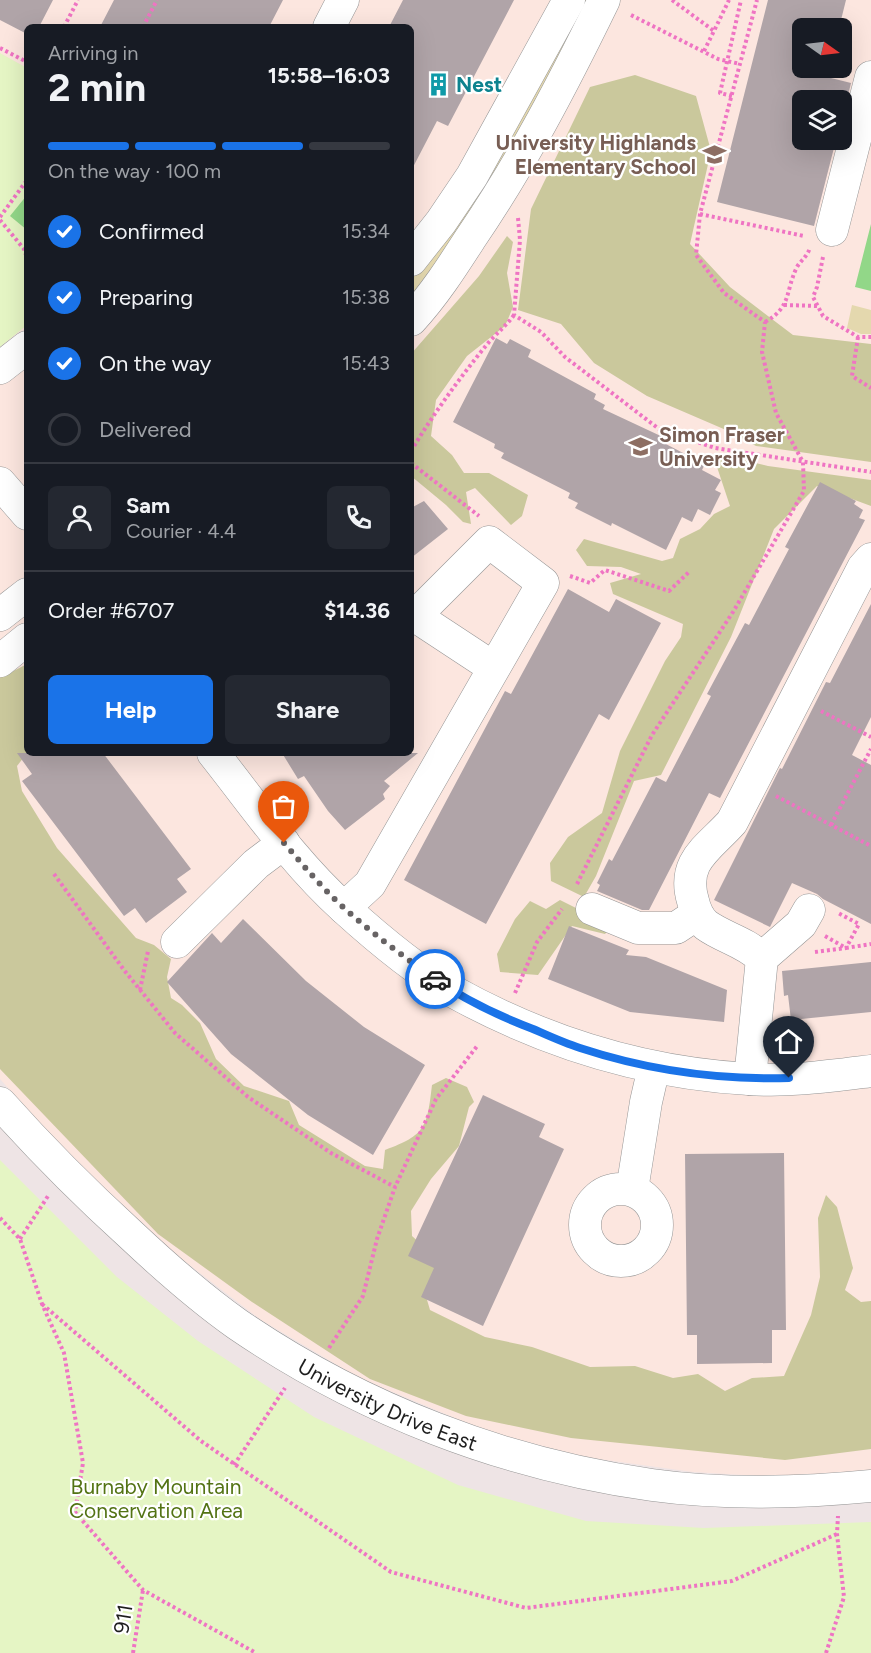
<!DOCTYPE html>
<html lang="en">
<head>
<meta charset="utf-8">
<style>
  :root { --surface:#171b24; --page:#242831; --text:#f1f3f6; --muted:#9ea1a6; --line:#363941; --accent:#1a73e8 }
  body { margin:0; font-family:Figtree,sans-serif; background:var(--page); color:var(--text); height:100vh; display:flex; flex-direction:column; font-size:22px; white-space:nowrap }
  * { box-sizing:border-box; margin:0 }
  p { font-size:20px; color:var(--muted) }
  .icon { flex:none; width:33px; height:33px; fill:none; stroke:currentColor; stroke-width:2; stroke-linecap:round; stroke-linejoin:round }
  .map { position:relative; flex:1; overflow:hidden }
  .sheet { position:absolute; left:24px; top:24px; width:390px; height:732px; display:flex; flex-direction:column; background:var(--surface); border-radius:9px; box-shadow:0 6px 24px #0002 }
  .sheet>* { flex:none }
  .needle { width:39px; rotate:104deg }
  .tools { position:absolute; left:792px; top:18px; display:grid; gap:12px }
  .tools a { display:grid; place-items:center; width:60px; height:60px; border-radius:9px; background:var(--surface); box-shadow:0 6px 24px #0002; font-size:30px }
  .pin { position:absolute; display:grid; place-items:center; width:51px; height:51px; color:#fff; margin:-62px -26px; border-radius:50% 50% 50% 0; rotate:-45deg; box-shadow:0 0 6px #0007 }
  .pin .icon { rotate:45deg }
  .courier { position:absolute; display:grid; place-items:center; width:60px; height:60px; margin:-30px; border:4px solid #1a73e8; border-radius:50%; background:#fff; color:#222; box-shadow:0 2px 8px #0007 }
  .head em { font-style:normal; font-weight:700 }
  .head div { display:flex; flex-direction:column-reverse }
  .head { display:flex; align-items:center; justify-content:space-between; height:102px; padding:0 24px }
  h1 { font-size:39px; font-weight:700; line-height:45px }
  .bar { display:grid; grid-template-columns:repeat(4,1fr); gap:9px 6px; align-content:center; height:72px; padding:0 24px }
  .bar i { height:8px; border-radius:4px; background:var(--line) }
  .bar .active { background:var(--accent) }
  .bar p { grid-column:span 4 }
  .line { display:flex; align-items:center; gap:15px; padding:0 24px; border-top:2px solid var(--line) }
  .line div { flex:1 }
  .round { display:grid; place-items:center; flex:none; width:63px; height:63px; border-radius:9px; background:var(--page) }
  ol { padding:0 24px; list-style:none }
  li { display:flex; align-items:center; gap:18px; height:66px }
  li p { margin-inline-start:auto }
  li .icon { padding:6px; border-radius:50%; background:var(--accent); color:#fff; stroke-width:4 }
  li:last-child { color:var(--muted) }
  li i { width:33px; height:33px; border:3px solid var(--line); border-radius:50% }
  .action { display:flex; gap:12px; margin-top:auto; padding:12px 24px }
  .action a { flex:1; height:69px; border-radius:9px; background:var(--accent); color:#fff; font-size:24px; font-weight:700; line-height:69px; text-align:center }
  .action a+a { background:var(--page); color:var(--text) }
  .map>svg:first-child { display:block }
  .education { fill:#fce6df; fill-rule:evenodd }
  .grass { fill:#e4d8ae }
  .forest { fill:#cac89c }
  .park { fill:#e5f5c4 }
  .pitch { fill:#92d788 }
  .building { fill:#b0a4a8 }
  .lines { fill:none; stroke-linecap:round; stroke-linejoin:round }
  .minor-casing { stroke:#959595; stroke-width:33 }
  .path { stroke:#ef74c3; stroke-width:4; stroke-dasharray:3 3; stroke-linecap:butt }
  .minor { stroke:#fff; stroke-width:32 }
  .done { stroke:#676364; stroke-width:6; stroke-dasharray:0 10.8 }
  .route { stroke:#1a73e8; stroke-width:8 }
  .labels { text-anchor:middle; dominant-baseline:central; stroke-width:4.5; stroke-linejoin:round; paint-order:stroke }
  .culture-label { font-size:21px; font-weight:bold; fill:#0d838f; stroke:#fff; text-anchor:start }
  .education-label { font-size:21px; font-weight:bold; fill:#785e54; stroke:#fff; text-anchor:end }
  .street-label { font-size:21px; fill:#1e1e1e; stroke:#fff }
  .park-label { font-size:21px; fill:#537314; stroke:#fff }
</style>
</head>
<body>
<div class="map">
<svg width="871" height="1653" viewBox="0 0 871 1653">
  <rect width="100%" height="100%" fill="#eee4e5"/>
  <path class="education" d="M0 0H871V1470L778 1477 693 1472 584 1457 486 1431 359 1378 261 1320 136 1224 82 1170 0 1079ZM27 27H411V753H27ZM802 28H842V68H802ZM802 100H842V140H802Z"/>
  <path class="grass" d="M579 0H594L497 182 485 174Z
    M475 189 488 198 411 299V277L434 249Z
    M852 305 871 310V334H861L847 328Z"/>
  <path class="forest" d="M635 75 696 96 711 151 690 244 730 287 793 335 871 344V462L756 446 726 430 647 396 594 363 561 324 518 310 531 209 590 87Z
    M507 236 513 242 507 273 513 307 505 326 467 356 436 400 431 436 452 455 464 473H489L528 495 522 516 511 525 475 488 466 492 471 524 463 522 446 505 411 476V354L479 276Z
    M701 454 726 456 768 466 871 480V506L817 486 774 529 731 637 661 775 634 781 596 876 584 897 551 881 550 863 568 837 602 813 620 751 665 661 681 637 683 624 613 594 610 583 641 574 621 567 587 566 576 550 584 539 662 561 673 558 680 539 700 529 714 514 730 506 717 467Z
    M27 664V753L17 766 22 791 57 848 136 938 154 945 171 959 167 977 171 998 182 1005 200 1023 216 1059 244 1086 289 1101 299 1125 365 1166 383 1169 385 1150C426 1135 427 1127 432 1085L446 1078 467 1087 474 1102 469 1107 459 1146 431 1179 411 1211 412 1236 432 1254 440 1276 425 1293 430 1310 485 1337 532 1347 590 1367 635 1366 673 1378 698 1374 725 1391 752 1378 784 1376 811 1315 820 1277 818 1218 826 1195 837 1207 853 1268 845 1290 861 1302 871 1301V1449L785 1460 571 1438 466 1416 370 1379 252 1302 158 1234 0 1069V678Z
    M560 900 604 922 609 929 605 934 572 926 538 975 500 972 497 954 515 919 530 901 546 909Z"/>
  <path class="park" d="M0 53 27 68V325L0 347Z
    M0 1160 117 1277 198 1341 314 1417 458 1485 586 1521 704 1528 871 1522V1653H0Z"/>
  <path class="pitch" d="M27 195V230L10 216Z
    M871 224V291L855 287Z"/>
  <path class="building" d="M0 0H53L39 27H27V34L0 20Z
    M114 0H283L269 27H100Z
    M403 0H514L448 126 437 121 411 171V27H389Z
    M768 0H846L839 28H802V68H829L827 77 851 83 842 120V100H802V140H836L814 226 717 202Z
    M496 338 507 344 510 339 531 350 528 357 596 394 594 399 605 405 603 409 665 438 662 442 685 454 684 456 704 466 702 470 721 480 715 490 721 493 710 515 698 509 692 522 682 517 666 550 612 523 611 526 575 508 578 503 568 498 570 493 501 458 504 453 494 448 495 444 453 422Z
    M820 482 856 501 854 504 863 510 859 518 865 520 720 798 709 793 649 910H642L597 891 600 885 597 883 609 859 612 861 656 777 666 782 711 696 707 694 745 623 749 625 789 549 785 547Z
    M424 501 448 529 411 558V508Z
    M568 589 609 612 616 599 661 623 609 720 599 714 486 924 404 880 505 691 511 694Z
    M871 604V717L852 755 871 765V924L823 899 817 894 792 883 770 927 714 900 780 768 782 769 826 682 830 683Z
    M17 753H103L191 869 177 879 187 892 146 923 135 908 124 916 22 781 32 774Z
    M282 753H418L384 781 390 786 383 794 385 799 345 830 328 811 304 776 298 779Z
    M243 919 306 981 364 1027 425 1065 373 1155 308 1115 231 1054 167 982 212 933 221 943Z
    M569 926 629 950 626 955 646 957 727 990 724 1022 630 1012 548 979Z
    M871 962V1012L791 1020 788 995 784 996 782 971Z
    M483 1095 545 1124 539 1137 564 1149 483 1326 421 1297 434 1268 408 1256Z
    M784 1153 786 1330H772V1363L697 1364V1335H687L685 1154Z"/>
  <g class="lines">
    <defs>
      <g id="minor">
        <path d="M329 27 343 0"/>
        <path d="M832 230 871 77"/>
        <path d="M411 260 441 222 472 176 569 0"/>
        <path d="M411 320C434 295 452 267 470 239 522 163 564 82 604 0"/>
        <path d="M0 368 27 347"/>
        <path d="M0 483 27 514"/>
        <path d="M0 615 27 594"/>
        <path d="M0 661 27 639"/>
        <path d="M213 753C255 806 294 863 344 908 376 937 415 970 452 991 544 1042 644 1073 749 1079 789 1082 831 1076 871 1071"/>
        <path d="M344 908 370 884 543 583 489 542 415 616 494 668"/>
        <path d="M592 909 638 928H676L697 914"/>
        <path d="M177 942 256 864 284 843"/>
        <path d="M762 958C744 941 724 938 706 925 698 918 695 910 693 901 681 861 709 848 732 822L863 568 871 559"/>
        <path d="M750 1079 762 958 801 924 809 910"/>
        <path id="s1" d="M0 1103C41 1149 85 1193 130 1234 164 1266 199 1297 237 1324 361 1409 503 1464 652 1485 724 1495 799 1493 871 1486"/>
        <circle cx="621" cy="1225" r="36"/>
        <path d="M632 1190 646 1102 654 1067"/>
      </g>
    </defs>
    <use href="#minor" class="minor-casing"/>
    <path class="path" d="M672 0 714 31 729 0
      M631 15 718 59 740 64
      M64 27 78 0
      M143 27 157 0
      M0 48 27 62
      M704 51 714 31
      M732 96 720 93 741 0
      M700 214 804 236
      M0 217 27 180
      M518 218 520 240 514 315 541 332 565 357 659 429 715 448 871 472
      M0 220 24 249 27 258
      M823 257 817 287 813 297 823 316 858 337H871
      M784 305 818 306
      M765 322C792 307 785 291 797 267 801 260 808 256 810 247
      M858 337 852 376 871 388
      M411 451C434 413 461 376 489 342 498 332 507 325 514 315
      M411 463 479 516
      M570 576 590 583 605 570 669 591 690 571
      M821 711 871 737
      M776 796 871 846
      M831 825 871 749
      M54 874 124 970 175 1033 248 1097 331 1153 395 1187
      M577 884 652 735 733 612 804 491 803 462 776 413 762 352 765 322 724 293 696 255 700 214 757 0
      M825 936 846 948 871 944
      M815 952 846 948 859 924 838 913
      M140 990 148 951 150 950
      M515 993 537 942 562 909
      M0 1218 20 1239 42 1304 64 1353 83 1463 75 1512 143 1590 256 1653
      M20 1239 48 1196
      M42 1304 201 1441 391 1572 526 1608 732 1581 837 1534
      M329 1348 363 1296 377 1239 395 1187 436 1099 478 1045
      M234 1465 285 1388
      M133 1653 143 1590
      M826 1653 844 1597 837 1534 838 1516"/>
    <use href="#minor" class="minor"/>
  </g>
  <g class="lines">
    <path class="done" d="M284 843C304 866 322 888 344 908 373 934 404 957 435 979"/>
    <path class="route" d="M435 979C465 1000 499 1016 533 1029 549 1036 564 1043 580 1048 647 1070 719 1080 789 1078"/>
  </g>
  <defs>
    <symbol id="building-bare" viewBox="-9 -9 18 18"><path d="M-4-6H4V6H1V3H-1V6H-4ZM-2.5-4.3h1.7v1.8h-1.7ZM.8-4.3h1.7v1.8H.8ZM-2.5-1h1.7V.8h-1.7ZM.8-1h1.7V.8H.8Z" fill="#0f9aa8" stroke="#fff" stroke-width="2.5" paint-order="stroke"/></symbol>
    <symbol id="school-bare" viewBox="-9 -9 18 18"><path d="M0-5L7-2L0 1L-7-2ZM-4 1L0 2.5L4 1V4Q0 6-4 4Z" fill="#8d6e63" stroke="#fff" stroke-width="2.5" paint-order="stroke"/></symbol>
    <symbol id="university-bare" viewBox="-9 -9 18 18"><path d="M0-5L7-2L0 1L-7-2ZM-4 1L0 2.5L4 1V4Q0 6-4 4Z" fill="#8d6e63" stroke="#fff" stroke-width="2.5" paint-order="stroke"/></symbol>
  </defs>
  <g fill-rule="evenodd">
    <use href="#building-bare" x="422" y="68" width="33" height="33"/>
    <use href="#school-bare" x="698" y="138" width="33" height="33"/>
    <use href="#university-bare" x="624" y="430" width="33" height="33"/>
  </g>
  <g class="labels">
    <g class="culture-label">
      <text x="456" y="84">Nest</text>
    </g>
    <g class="education-label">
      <text x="696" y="142">University Highlands<tspan x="696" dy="24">Elementary School</tspan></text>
      <text x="659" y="434" text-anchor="start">Simon Fraser<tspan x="659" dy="24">University</tspan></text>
    </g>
    <g class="street-label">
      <text stroke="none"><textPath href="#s1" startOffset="496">University Drive East</textPath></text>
      <text transform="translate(123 1619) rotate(-81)">911</text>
    </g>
    <g class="park-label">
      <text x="156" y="1486">Burnaby Mountain<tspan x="156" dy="24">Conservation Area</tspan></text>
    </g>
  </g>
</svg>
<div class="tools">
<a><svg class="needle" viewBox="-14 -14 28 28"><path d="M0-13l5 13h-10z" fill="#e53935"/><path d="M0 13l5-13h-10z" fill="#9ea1a6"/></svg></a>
<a><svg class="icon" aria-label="layers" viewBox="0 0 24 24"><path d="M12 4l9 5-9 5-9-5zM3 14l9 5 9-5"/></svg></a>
</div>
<div class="pin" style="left:284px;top:843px;background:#ea580c"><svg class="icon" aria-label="bag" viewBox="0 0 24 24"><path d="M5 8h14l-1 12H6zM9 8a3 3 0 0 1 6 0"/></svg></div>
<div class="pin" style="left:789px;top:1078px;background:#1f2937"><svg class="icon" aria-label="home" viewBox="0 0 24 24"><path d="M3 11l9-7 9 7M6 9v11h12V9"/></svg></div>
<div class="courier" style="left:435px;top:979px"><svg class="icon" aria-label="car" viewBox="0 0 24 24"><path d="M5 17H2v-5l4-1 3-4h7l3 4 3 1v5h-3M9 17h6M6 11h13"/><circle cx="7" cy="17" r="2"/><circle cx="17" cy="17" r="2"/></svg></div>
<section class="sheet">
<div class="head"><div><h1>2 min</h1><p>Arriving in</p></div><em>15:58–16:03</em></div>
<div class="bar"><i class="active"></i><i class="active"></i><i class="active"></i><i></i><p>On the way · 100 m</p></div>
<ol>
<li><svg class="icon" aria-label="check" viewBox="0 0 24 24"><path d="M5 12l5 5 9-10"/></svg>Confirmed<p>15:34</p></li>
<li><svg class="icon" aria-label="check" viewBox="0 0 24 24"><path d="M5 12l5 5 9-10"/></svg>Preparing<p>15:38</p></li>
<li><svg class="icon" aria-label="check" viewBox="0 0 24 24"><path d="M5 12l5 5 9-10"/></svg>On the way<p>15:43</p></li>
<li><i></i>Delivered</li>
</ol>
<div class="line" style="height:108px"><a class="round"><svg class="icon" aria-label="person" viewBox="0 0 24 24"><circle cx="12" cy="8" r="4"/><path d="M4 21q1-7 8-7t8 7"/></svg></a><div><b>Sam</b><p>Courier · 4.4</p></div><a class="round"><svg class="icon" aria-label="phone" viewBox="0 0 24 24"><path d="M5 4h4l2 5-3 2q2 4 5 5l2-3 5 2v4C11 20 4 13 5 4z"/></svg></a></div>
<div class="line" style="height:78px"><div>Order #6707</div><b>$14.36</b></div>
<div class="action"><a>Help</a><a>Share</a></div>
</section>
</div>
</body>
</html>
